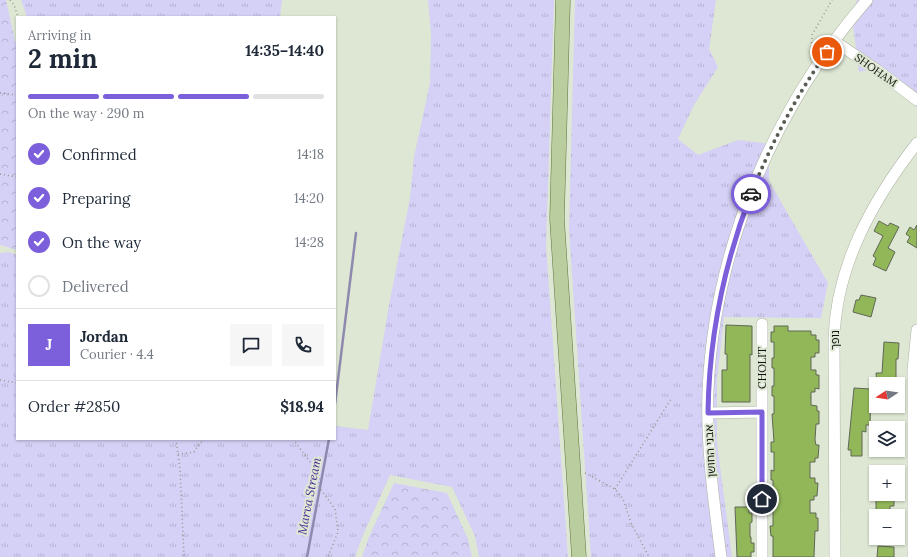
<!DOCTYPE html>
<html lang="en">
<head>
<meta charset="utf-8">
<style>
  :root { --surface:#fff; --page:#f6f6f7; --text:#1f2937; --muted:#747a83; --line:#e0e1e3; --accent:#7c5fda }
  body { margin:0; font-family:Lora,"Noto Sans Hebrew",serif; background:var(--page); color:var(--text); height:100vh; display:flex; flex-direction:column; font-size:15px; white-space:nowrap }
  * { box-sizing:border-box; margin:0 }
  p { font-size:13px; color:var(--muted) }
  .icon { flex:none; width:22px; height:22px; fill:none; stroke:currentColor; stroke-width:2; stroke-linecap:round; stroke-linejoin:round }
  .map { position:relative; flex:1; overflow:hidden }
  .side { position:absolute; left:16px; top:16px; width:320px; height:424px; display:flex; flex-direction:column; background:var(--surface); border-radius:0px; box-shadow:0 1px 3px #0004 }
  .side>* { flex:none }
  .needle { width:26px; rotate:258deg }
  .fabs { position:absolute; left:869px; top:377px; display:grid; gap:8px }
  .fabs a { display:grid; place-items:center; width:36px; height:36px; border-radius:0px; background:var(--surface); box-shadow:0 1px 3px #0004; font-size:20px }
  .pin { position:absolute; display:grid; place-items:center; width:34px; height:34px; color:#fff; margin:-17px; border:2px solid #fff; border-radius:50%; box-shadow:0 1px 4px #0007 }
  .courier { position:absolute; display:grid; place-items:center; width:40px; height:40px; margin:-20px; border:3px solid #7c5fda; border-radius:50%; background:#fff; color:#222; box-shadow:0 1px 5px #0007 }
  .summary em { font-style:normal; font-weight:700 }
  .summary div { display:flex; flex-direction:column-reverse }
  .summary { display:flex; align-items:center; justify-content:space-between; height:68px; padding:0 12px }
  h1 { font-size:26px; font-weight:700; line-height:30px }
  .bar { display:grid; grid-template-columns:repeat(4,1fr); gap:6px 4px; align-content:center; height:48px; padding:0 12px }
  .bar i { height:5px; border-radius:3px; background:var(--line) }
  .bar .active { background:var(--accent) }
  .bar p { grid-column:span 4 }
  .line { display:flex; align-items:center; gap:10px; padding:0 12px; border-top:1px solid var(--line) }
  .line div { flex:1 }
  .round { display:grid; place-items:center; flex:none; width:42px; height:42px; border-radius:0px; background:var(--page) }
  ol { padding:0 12px; list-style:none }
  li { display:flex; align-items:center; gap:12px; height:44px }
  li p { margin-inline-start:auto }
  li .icon { padding:4px; border-radius:50%; background:var(--accent); color:#fff; stroke-width:4 }
  li:last-child { color:var(--muted) }
  li i { width:22px; height:22px; border:2px solid var(--line); border-radius:50% }
  .map>svg:first-child { display:block }
  .grass { fill:url(#grass-tufts) }
  .forest { fill:url(#forest-crowns) }
  .lines { fill:none; stroke-linecap:round; stroke-linejoin:round }
  .stream { stroke:#8e8aaf; stroke-width:2.5 }
  .building { fill:#91b759; stroke:#606757 }
  .minor-casing { stroke:#adb5a4; stroke-width:12 }
  .major-casing { stroke:#607541; stroke-width:15 }
  .path { stroke:#939a8b; stroke-width:1.5; stroke-dasharray:1 3; stroke-linecap:butt }
  .minor { stroke:#fff; stroke-width:11 }
  .major { stroke:#b9cd9e; stroke-width:14 }
  .done { stroke:#575d52; stroke-width:4; stroke-dasharray:0 7.2 }
  .route { stroke:#7c5fda; stroke-width:5 }
  .labels { text-anchor:middle; dominant-baseline:central; stroke-width:4; stroke-linejoin:round; paint-order:stroke }
  .street-label { font-size:11px; fill:#0f120c; stroke:#dee7d4 }
  .water-label { font-size:12px; font-style:italic; fill:#492b92; stroke:#dee7d4 }
</style>
</head>
<body>
<div class="map">
<svg width="917" height="557" viewBox="0 0 917 557">
  <defs>
    <pattern id="grass-tufts" width="24" height="20" patternUnits="userSpaceOnUse"><rect width="24" height="20" fill="#d5d0f6"/><path d="M3 7l-1-3M5 7V3M7 7l1-3M15 17l-1-3M17 17v-4M19 17l1-3" fill="none" stroke="#b6b2d2"/></pattern>
    <pattern id="forest-crowns" width="20" height="18" patternUnits="userSpaceOnUse"><rect width="20" height="18" fill="#d5d0f6"/><path d="M2 6a3 3 0 1 1 6 0M12 15a3 3 0 1 1 6 0" fill="none" stroke="#b6b2d2"/></pattern>
  </defs>
  <rect width="100%" height="100%" fill="#dee7d4"/>
  <path class="grass" d="M21 0H282L280 17H27Z
    M428 0H554L546 245 568 557H479L475 536 452 487 390 475 363 535 355 557H0V253L9 252 17 255V439H335V426L368 430 389 305 410 198 414 157 430 83 431 34Z
    M575 0H716L709 49 718 67 694 105 678 139 698 155 738 140 769 144V181L828 283 821 318 724 317 717 380V443L732 557H591L569 229Z
    M857 0H917V107L883 67 859 72 852 17Z"/>
  <path class="forest" d="M0 0H6L15 41 17 42V250L0 245Z
    M394 483 447 493 468 539 472 557H362L369 537Z"/>
  <g class="lines">
    <path class="stream" d="M335 404 356 233
      M307 557 329 439"/>
  </g>
  <path class="building" d="M879 221 888 226 890 223 899 227 888 248 895 252 886 271 873 265 876 258 873 256 883 236 874 231Z
    M917 225V248L907 242 910 237 906 234 910 227 914 230Z
    M861 295 876 298 871 317 853 312 856 300H859Z
    M726 325 752 326V355L750 354V402H722V370H727V354H725Z
    M774 326H788V331H811V335H816V340H819V353H815V357H811V370H816V375H819V389L815 388V392H811V405L817 406V411H819V424H816L815 440 816 445H819L818 458H815V462H810V478H815V483H818L817 496H814V500H810V513H816V518H818V531H815L814 557H773V536H771L770 526H773V508H771L770 499H773V480H771V470L774 471V452H771V442H774L772 414H774V396H772V386H774V368H772V358H774V342H771V332H774Z
    M884 342 899 343 898 359H896V384H877L876 373H882Z
    M854 388 871 389 870 425H866V432L862 431V456H851V450H848Z
    M876 494H894V506H890V513H876Z
    M735 507H749V513H752V522L750 523V537H751V543H754V552H751V557H737Z
    M878 546 894 547V557H877Z"/>
  <g class="lines">
    <defs>
      <path id="minor" d="M834 41 877 70 917 100
        M708 413 762 412
        M721 557C714 502 706 447 708 391 714 249 774 107 867 0
        M762 557V324
        M835 557 834 339C836 265 873 200 917 143
        M913 557V370L917 330"/>
      <path id="major" d="M563 0 557 219 579 557"/>
    </defs>
    <use href="#minor" class="minor-casing"/>
    <use href="#major" class="major-casing"/>
    <path class="path" d="M10 0 14 5 18 17
      M811 59 812 35 832 0
      M0 93 17 95
      M0 174 17 177
      M0 380 17 383
      M176 439 180 469 184 557
      M293 439 319 474V487L335 509 338 532 328 557
      M178 454 194 452 199 444 205 439
      M585 473 615 489 623 499 631 523 649 557
      M615 489 671 399"/>
    <use href="#minor" class="minor"/>
    <use href="#major" class="major"/>
  </g>
  <g class="lines">
    <path class="done" d="M751 194C771 144 796 96 827 52"/>
    <path class="route" d="M751 194C724 264 709 337 708 413L762 412V499"/>
  </g>
  <g class="labels">
    <g class="street-label">
      <text transform="translate(876 70) rotate(35)">SHOHAM</text>
      <text transform="translate(835 340) rotate(-90)">נופך</text>
      <text transform="translate(762 368) rotate(-90)">CHOLIT</text>
      <text transform="translate(710 451) rotate(-93)">אבני החושן</text>
    </g>
    <g class="water-label">
      <text transform="translate(309 496) rotate(-79)">Marva Stream</text>
    </g>
  </g>
</svg>
<div class="fabs">
<a><svg class="needle" viewBox="-14 -14 28 28"><path d="M0-13l5 13h-10z" fill="#e53935"/><path d="M0 13l5-13h-10z" fill="#747a83"/></svg></a>
<a><svg class="icon" aria-label="layers" viewBox="0 0 24 24"><path d="M12 4l9 5-9 5-9-5zM3 14l9 5 9-5"/></svg></a>
<a>+</a>
<a>−</a>
</div>
<div class="pin" style="left:827px;top:52px;background:#ea580c"><svg class="icon" aria-label="bag" viewBox="0 0 24 24"><path d="M5 8h14l-1 12H6zM9 8a3 3 0 0 1 6 0"/></svg></div>
<div class="pin" style="left:762px;top:499px;background:#1f2937"><svg class="icon" aria-label="home" viewBox="0 0 24 24"><path d="M3 11l9-7 9 7M6 9v11h12V9"/></svg></div>
<div class="courier" style="left:751px;top:194px"><svg class="icon" aria-label="car" viewBox="0 0 24 24"><path d="M5 17H2v-5l4-1 3-4h7l3 4 3 1v5h-3M9 17h6M6 11h13"/><circle cx="7" cy="17" r="2"/><circle cx="17" cy="17" r="2"/></svg></div>
<section class="side">
<div class="summary"><div><h1>2 min</h1><p>Arriving in</p></div><em>14:35–14:40</em></div>
<div class="bar"><i class="active"></i><i class="active"></i><i class="active"></i><i></i><p>On the way · 290 m</p></div>
<ol>
<li><svg class="icon" aria-label="check" viewBox="0 0 24 24"><path d="M5 12l5 5 9-10"/></svg>Confirmed<p>14:18</p></li>
<li><svg class="icon" aria-label="check" viewBox="0 0 24 24"><path d="M5 12l5 5 9-10"/></svg>Preparing<p>14:20</p></li>
<li><svg class="icon" aria-label="check" viewBox="0 0 24 24"><path d="M5 12l5 5 9-10"/></svg>On the way<p>14:28</p></li>
<li><i></i>Delivered</li>
</ol>
<div class="line" style="height:72px"><b class="round" style="background:var(--accent);color:#fff">J</b><div><b>Jordan</b><p>Courier · 4.4</p></div><a class="round"><svg class="icon" aria-label="chat" viewBox="0 0 24 24"><path d="M4 5h16v11H9l-5 4z"/></svg></a><a class="round"><svg class="icon" aria-label="phone" viewBox="0 0 24 24"><path d="M5 4h4l2 5-3 2q2 4 5 5l2-3 5 2v4C11 20 4 13 5 4z"/></svg></a></div>
<div class="line" style="height:52px"><div>Order #2850</div><b>$18.94</b></div>
</section>
</div>
</body>
</html>
